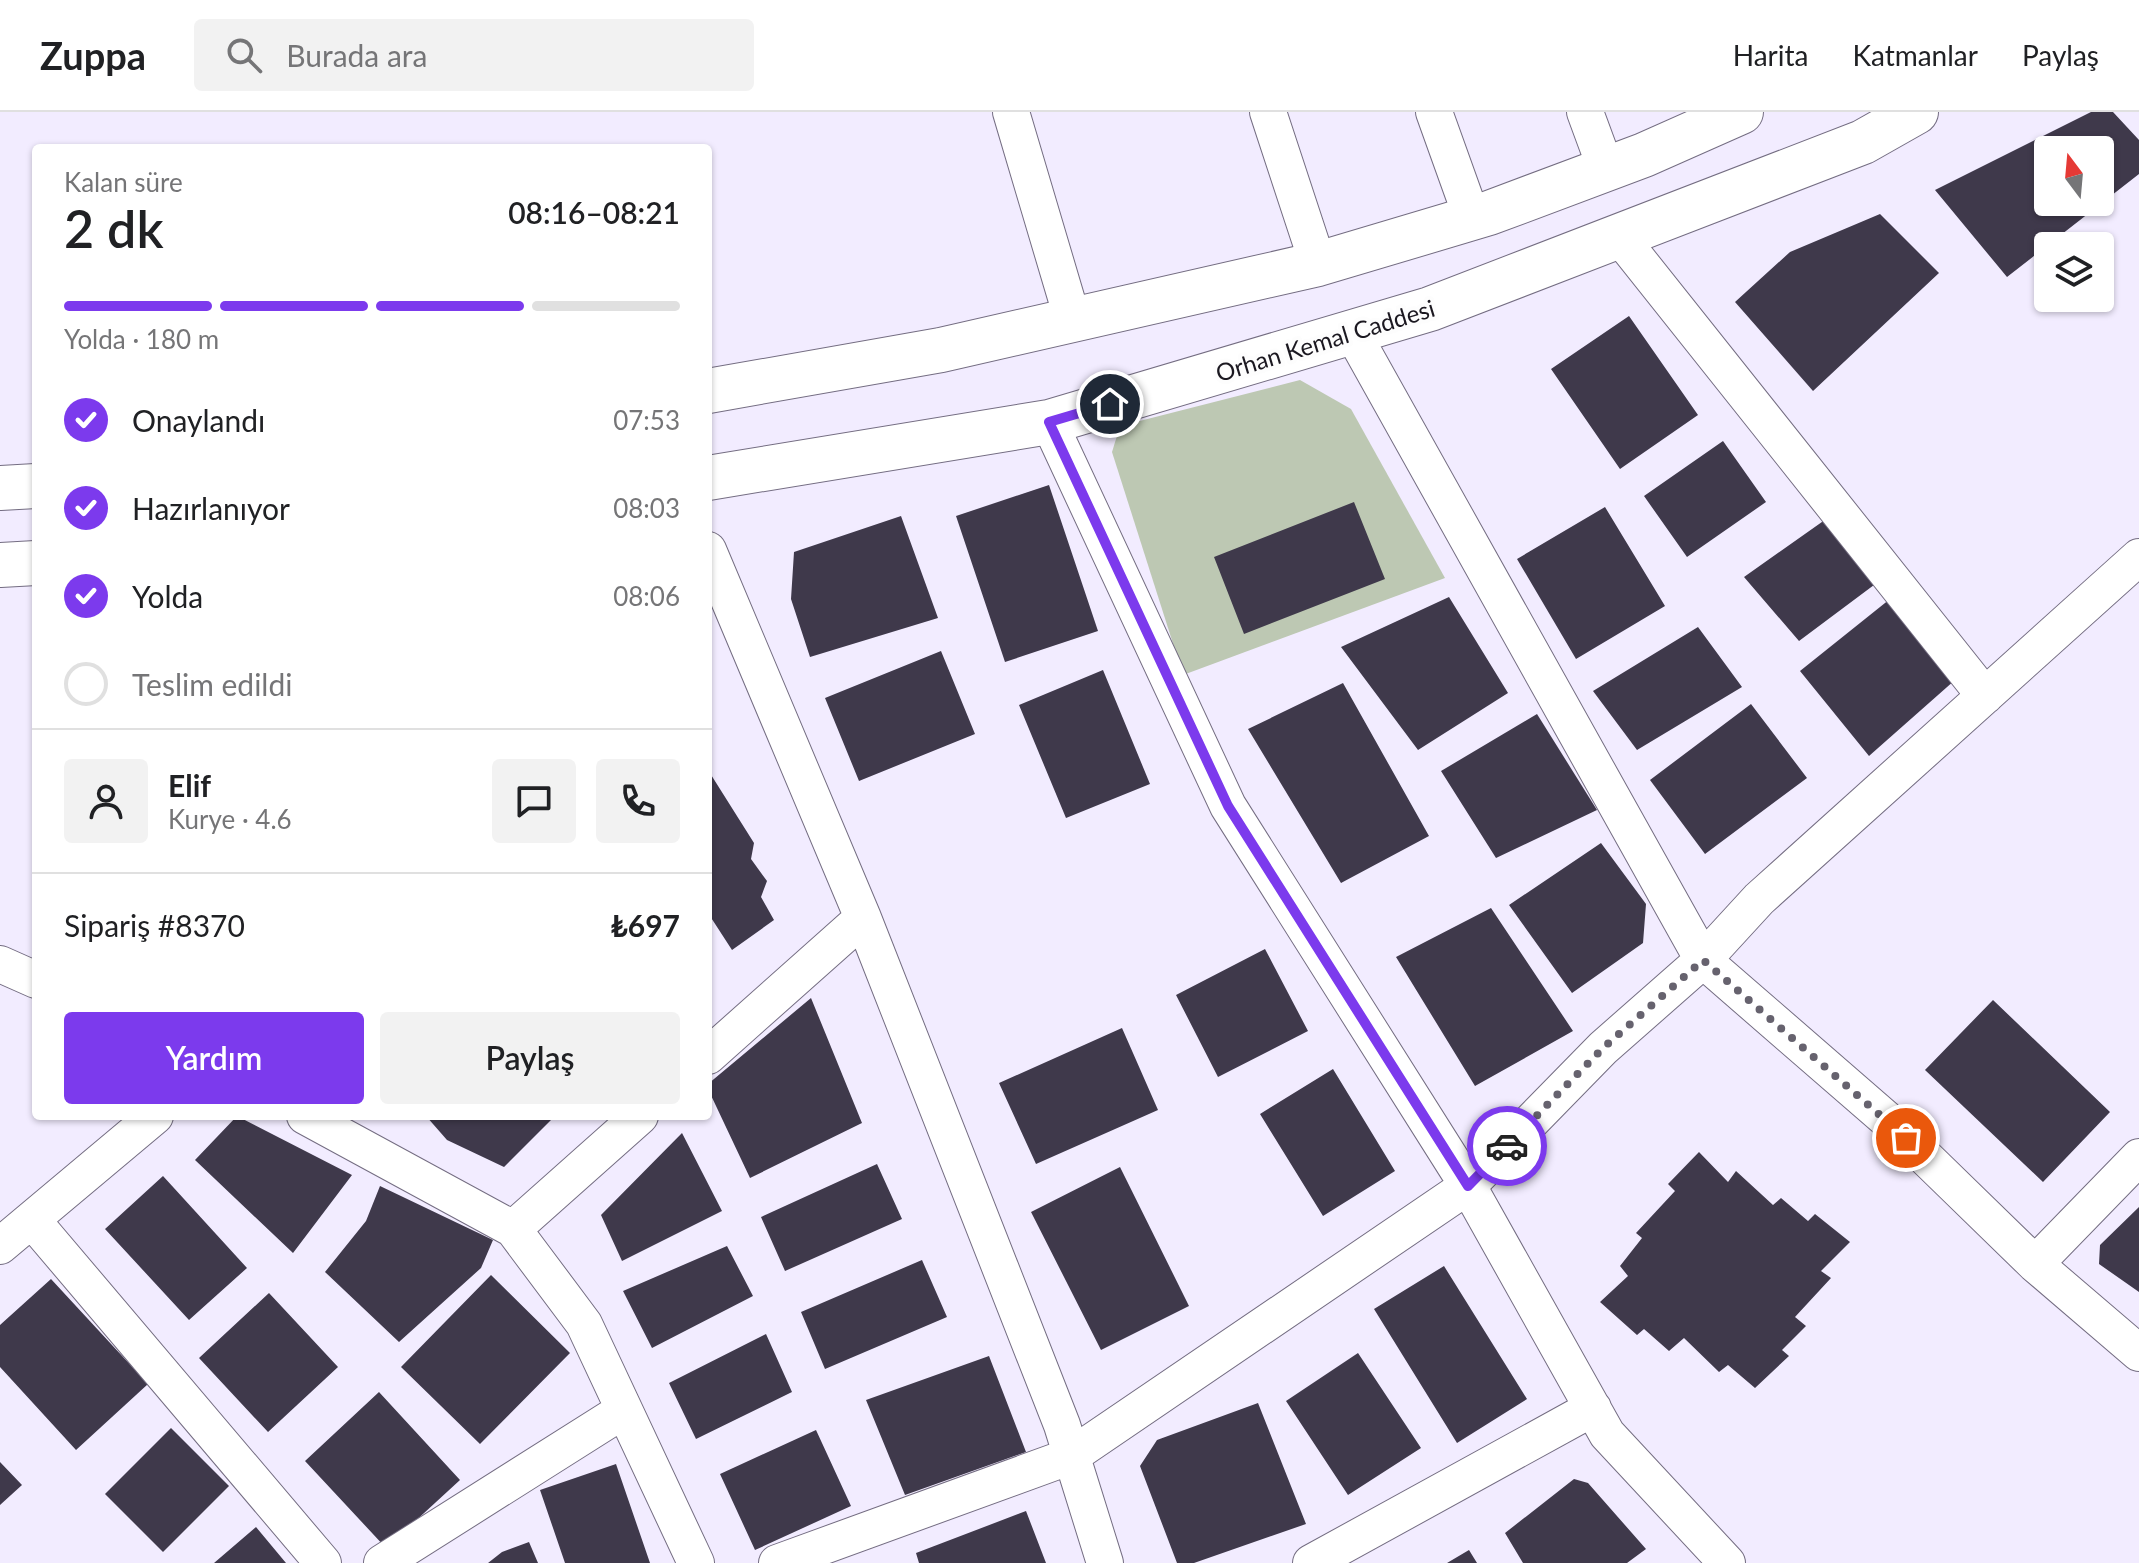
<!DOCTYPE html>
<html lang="tr">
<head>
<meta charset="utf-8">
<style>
  :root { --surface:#fff; --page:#f2f2f2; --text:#202124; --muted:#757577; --line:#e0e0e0; --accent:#7c3aed }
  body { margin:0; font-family:Lato,sans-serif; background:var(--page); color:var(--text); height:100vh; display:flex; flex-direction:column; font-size:30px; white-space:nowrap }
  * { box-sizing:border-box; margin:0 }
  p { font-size:26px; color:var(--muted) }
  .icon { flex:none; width:44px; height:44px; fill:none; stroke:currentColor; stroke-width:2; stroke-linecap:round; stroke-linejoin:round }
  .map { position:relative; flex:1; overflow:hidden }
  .panel { position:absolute; left:32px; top:32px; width:680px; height:976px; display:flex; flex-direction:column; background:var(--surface); border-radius:8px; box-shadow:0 2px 6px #0004 }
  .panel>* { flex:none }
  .needle { width:52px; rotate:344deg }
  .controls { position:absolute; left:2034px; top:24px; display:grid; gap:16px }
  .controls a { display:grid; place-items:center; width:80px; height:80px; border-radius:8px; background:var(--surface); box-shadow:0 2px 6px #0004; font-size:40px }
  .pin { position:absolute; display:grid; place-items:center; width:68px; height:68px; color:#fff; margin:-34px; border:4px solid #fff; border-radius:50%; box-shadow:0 2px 8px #0007 }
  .courier { position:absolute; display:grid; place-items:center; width:80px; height:80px; margin:-40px; border:6px solid #7c3aed; border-radius:50%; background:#fff; color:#222; box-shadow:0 2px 10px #0007 }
  .headline em { font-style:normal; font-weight:600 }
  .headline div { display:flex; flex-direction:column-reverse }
  .headline { display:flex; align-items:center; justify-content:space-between; height:136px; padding:0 32px }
  h1 { font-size:52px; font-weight:600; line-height:60px }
  .bar { display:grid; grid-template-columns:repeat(4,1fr); gap:12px 8px; align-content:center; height:96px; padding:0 32px }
  .bar i { height:10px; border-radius:6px; background:var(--line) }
  .bar .active { background:var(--accent) }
  .bar p { grid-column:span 4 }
  .line { display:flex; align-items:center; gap:20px; padding:0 32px; border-top:2px solid var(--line) }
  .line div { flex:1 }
  .round { display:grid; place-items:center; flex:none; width:84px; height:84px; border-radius:8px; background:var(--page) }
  ol { padding:0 32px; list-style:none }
  li { display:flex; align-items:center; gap:24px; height:88px }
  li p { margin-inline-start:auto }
  li .icon { padding:8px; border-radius:50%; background:var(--accent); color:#fff; stroke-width:4 }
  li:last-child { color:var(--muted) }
  li i { width:44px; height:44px; border:4px solid var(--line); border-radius:50% }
  .cta { display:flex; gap:16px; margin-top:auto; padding:16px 32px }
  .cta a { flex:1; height:92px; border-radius:8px; background:var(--accent); color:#fff; font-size:32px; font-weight:600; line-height:92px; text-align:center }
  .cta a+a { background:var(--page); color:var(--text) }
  header { display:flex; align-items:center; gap:48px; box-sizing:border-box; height:112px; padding:0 40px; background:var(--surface); border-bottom:2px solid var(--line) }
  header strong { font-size:38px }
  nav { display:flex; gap:44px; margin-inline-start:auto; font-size:28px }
  .search { width:560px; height:72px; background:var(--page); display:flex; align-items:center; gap:20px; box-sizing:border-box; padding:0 28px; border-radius:8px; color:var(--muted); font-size:30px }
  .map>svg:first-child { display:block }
  .green { fill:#bdc8b3 }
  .building { fill:#3f394b; fill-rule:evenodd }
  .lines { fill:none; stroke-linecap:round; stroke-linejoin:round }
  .minor-casing { stroke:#746d82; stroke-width:38 }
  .major-casing { stroke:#746d82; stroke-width:46 }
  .minor { stroke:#fff; stroke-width:36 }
  .major { stroke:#fff; stroke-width:44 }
  .done { stroke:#66626e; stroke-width:8; stroke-dasharray:0 14.4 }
  .route { stroke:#7c3aed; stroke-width:10 }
  .labels { text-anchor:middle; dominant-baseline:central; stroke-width:8; stroke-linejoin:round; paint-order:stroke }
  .street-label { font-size:24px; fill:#1b1820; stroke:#fdfdfd }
</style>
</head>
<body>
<header>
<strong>Zuppa</strong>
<div class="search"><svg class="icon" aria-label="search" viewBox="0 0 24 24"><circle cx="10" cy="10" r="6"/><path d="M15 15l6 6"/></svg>Burada ara</div>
<nav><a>Harita</a><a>Katmanlar</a><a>Paylaş</a></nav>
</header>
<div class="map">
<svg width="2139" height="1451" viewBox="0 0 2139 1451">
  <rect width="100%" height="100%" fill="#f2ecff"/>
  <path class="green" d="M1300 268 1351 297 1445 466 1183 563 1112 340 1120 314Z"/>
  <path class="building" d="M2091 0H2113L2139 28V62L2007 165 1935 78ZM2048 38H2100V90H2048Z
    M1880 102 1939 161 1813 279 1735 190 1790 140Z
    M1629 204 1698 303 1620 357 1551 257Z
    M1723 329 1766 390 1687 445 1644 384Z
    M1049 373 1098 519 1005 550 956 404Z
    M1354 390 1385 467 1244 522 1214 445Z
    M1605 395 1665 494 1576 547 1517 447Z
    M901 404 938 506 810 545 791 487 794 440Z
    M1829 405 1878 470 1799 529 1744 465Z
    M1449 485 1508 581 1418 638 1341 535Z
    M1890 487 1955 568 1869 644 1800 559Z
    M1698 515 1742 575 1637 638 1593 579Z
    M941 539 975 622 859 669 825 586Z
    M1103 558 1150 672 1066 706 1019 593Z
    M1343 571 1429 724 1341 771 1248 617Z
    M1751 592 1807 666 1705 742 1650 668Z
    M1537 602 1597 698 1496 746 1441 659Z
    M708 658 754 731 751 747 767 769 761 785 774 808 732 838 708 801Z
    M1601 731 1646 792 1643 831 1572 881 1509 793Z
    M1491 796 1573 919 1475 974 1396 845Z
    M1265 837 1308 919 1218 965 1176 883Z
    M811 886 862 1011 750 1066 708 977V972Z
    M1993 888 2110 1000 2043 1070 1925 958Z
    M1122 916 1158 998 1036 1052 999 971Z
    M1333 957 1395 1059 1323 1104 1260 1002Z
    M237 1004 352 1063 293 1141 195 1048Z
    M426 1004H555L504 1055 447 1028Z
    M682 1021 722 1099 622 1149 601 1103Z
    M1699 1040 1728 1070 1736 1059 1773 1093 1781 1086 1808 1109 1815 1102 1850 1130 1821 1159 1831 1166 1795 1205 1806 1214 1782 1238 1789 1244 1755 1276 1728 1253 1719 1260 1684 1226 1669 1239 1644 1217 1637 1223 1600 1190 1628 1164 1620 1154 1642 1126 1636 1121 1675 1079 1668 1072Z
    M877 1052 902 1107 785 1159 761 1105Z
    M1120 1055 1189 1194 1101 1238 1031 1100Z
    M163 1064 247 1156 189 1208 105 1117Z
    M380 1074 493 1128 481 1156 399 1230 325 1160 366 1109Z
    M2139 1095V1180L2099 1152 2100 1133Z
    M727 1134 753 1184 652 1236 623 1179Z
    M922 1148 947 1205 825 1257 801 1200Z
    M1444 1154 1527 1287 1457 1331 1374 1197Z
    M491 1163 570 1241 480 1332 401 1255Z
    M51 1167 148 1272 76 1338 0 1255V1213Z
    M269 1181 338 1255 268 1320 199 1246Z
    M766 1222 792 1280 696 1327 669 1271Z
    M1358 1241 1421 1336 1348 1383 1286 1289Z
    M989 1244 1026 1340 905 1383 866 1288Z
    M379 1280 460 1368 386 1436 305 1349Z
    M1258 1291 1306 1412 1194 1451H1177L1140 1354 1157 1328Z
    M171 1316 229 1374 163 1440 105 1382Z
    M816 1318 851 1394 755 1438 720 1362Z
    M0 1350 22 1373 0 1393Z
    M616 1352 650 1451H565L540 1378Z
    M1574 1367 1588 1371 1646 1437 1627 1451H1523L1505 1421Z
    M1026 1399 1046 1451H919L916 1441Z
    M256 1415 286 1451H214Z
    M529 1430 538 1451H488L502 1440Z
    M1469 1438 1477 1451H1447Z"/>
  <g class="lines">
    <defs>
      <path id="minor" d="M1011 0 1073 209
        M1268 0 1318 152
        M1434 0 1472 106
        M1585 0 1606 57
        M1619 124 1985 584
        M1352 220 1703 848 1885 1006 2035 1152 2139 1241
        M1049 310 1228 694 1468 1074 1607 1322 1727 1451
        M708 438 863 806 1062 1313 1105 1451
        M0 852 36 868
        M708 944 863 806
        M305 1004 513 1117 584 1212 696 1451
        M32 1108 323 1451
        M513 1117 640 1004
        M0 1134 155 1004
        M2035 1152 2139 1045
        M382 1451 624 1298
        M777 1451 1071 1344 1468 1074 1603 936 1703 848 1759 787 2139 445
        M1311 1451 1593 1296"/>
      <path id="major" d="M708 279 941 238 1318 152 1489 101 1644 43 1741 0
        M708 366 1049 310 1430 197 1863 30 1916 0
        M0 376 36 374
        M0 453 36 451"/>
    </defs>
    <use href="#minor" class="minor-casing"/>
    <use href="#major" class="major-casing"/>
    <use href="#minor" class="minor"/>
    <use href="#major" class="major"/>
  </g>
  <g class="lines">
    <path class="done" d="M1507 1034 1603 936 1703 848 1906 1026"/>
    <path class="route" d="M1110 292 1049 310 1228 694 1468 1074 1507 1034"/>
  </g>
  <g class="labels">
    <g class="street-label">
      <text transform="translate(1325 228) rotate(-17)">Orhan Kemal Caddesi</text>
    </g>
  </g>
</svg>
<div class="controls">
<a><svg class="needle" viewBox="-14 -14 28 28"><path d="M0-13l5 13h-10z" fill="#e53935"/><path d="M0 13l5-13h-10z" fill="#757577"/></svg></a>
<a><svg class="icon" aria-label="layers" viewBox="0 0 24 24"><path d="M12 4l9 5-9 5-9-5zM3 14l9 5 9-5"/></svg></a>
</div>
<div class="pin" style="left:1906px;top:1026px;background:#ea580c"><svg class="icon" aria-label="bag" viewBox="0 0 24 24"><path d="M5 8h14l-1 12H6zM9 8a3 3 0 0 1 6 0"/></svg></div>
<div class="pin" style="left:1110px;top:292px;background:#1f2937"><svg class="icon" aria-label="home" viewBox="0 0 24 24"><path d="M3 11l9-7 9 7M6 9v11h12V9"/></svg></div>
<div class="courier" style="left:1507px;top:1034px"><svg class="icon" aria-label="car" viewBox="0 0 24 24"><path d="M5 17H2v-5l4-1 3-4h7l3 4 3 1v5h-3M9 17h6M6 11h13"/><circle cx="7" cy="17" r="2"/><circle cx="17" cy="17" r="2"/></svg></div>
<section class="panel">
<div class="headline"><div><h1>2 dk</h1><p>Kalan süre</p></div><em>08:16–08:21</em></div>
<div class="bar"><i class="active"></i><i class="active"></i><i class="active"></i><i></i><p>Yolda · 180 m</p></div>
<ol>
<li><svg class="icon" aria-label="check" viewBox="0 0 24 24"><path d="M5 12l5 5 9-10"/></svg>Onaylandı<p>07:53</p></li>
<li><svg class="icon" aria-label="check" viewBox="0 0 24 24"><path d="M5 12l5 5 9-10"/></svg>Hazırlanıyor<p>08:03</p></li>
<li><svg class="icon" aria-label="check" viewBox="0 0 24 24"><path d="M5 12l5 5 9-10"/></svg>Yolda<p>08:06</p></li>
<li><i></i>Teslim edildi</li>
</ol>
<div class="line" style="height:144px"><a class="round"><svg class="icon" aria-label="person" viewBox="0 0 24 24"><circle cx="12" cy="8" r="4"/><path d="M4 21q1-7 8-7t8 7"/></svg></a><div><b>Elif</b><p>Kurye · 4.6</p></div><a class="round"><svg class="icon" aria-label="chat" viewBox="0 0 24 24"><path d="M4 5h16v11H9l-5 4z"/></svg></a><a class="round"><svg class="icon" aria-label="phone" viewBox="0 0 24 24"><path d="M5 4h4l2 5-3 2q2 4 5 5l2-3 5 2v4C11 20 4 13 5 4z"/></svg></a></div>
<div class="line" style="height:104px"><div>Sipariş #8370</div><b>₺697</b></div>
<div class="cta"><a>Yardım</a><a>Paylaş</a></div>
</section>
</div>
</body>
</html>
